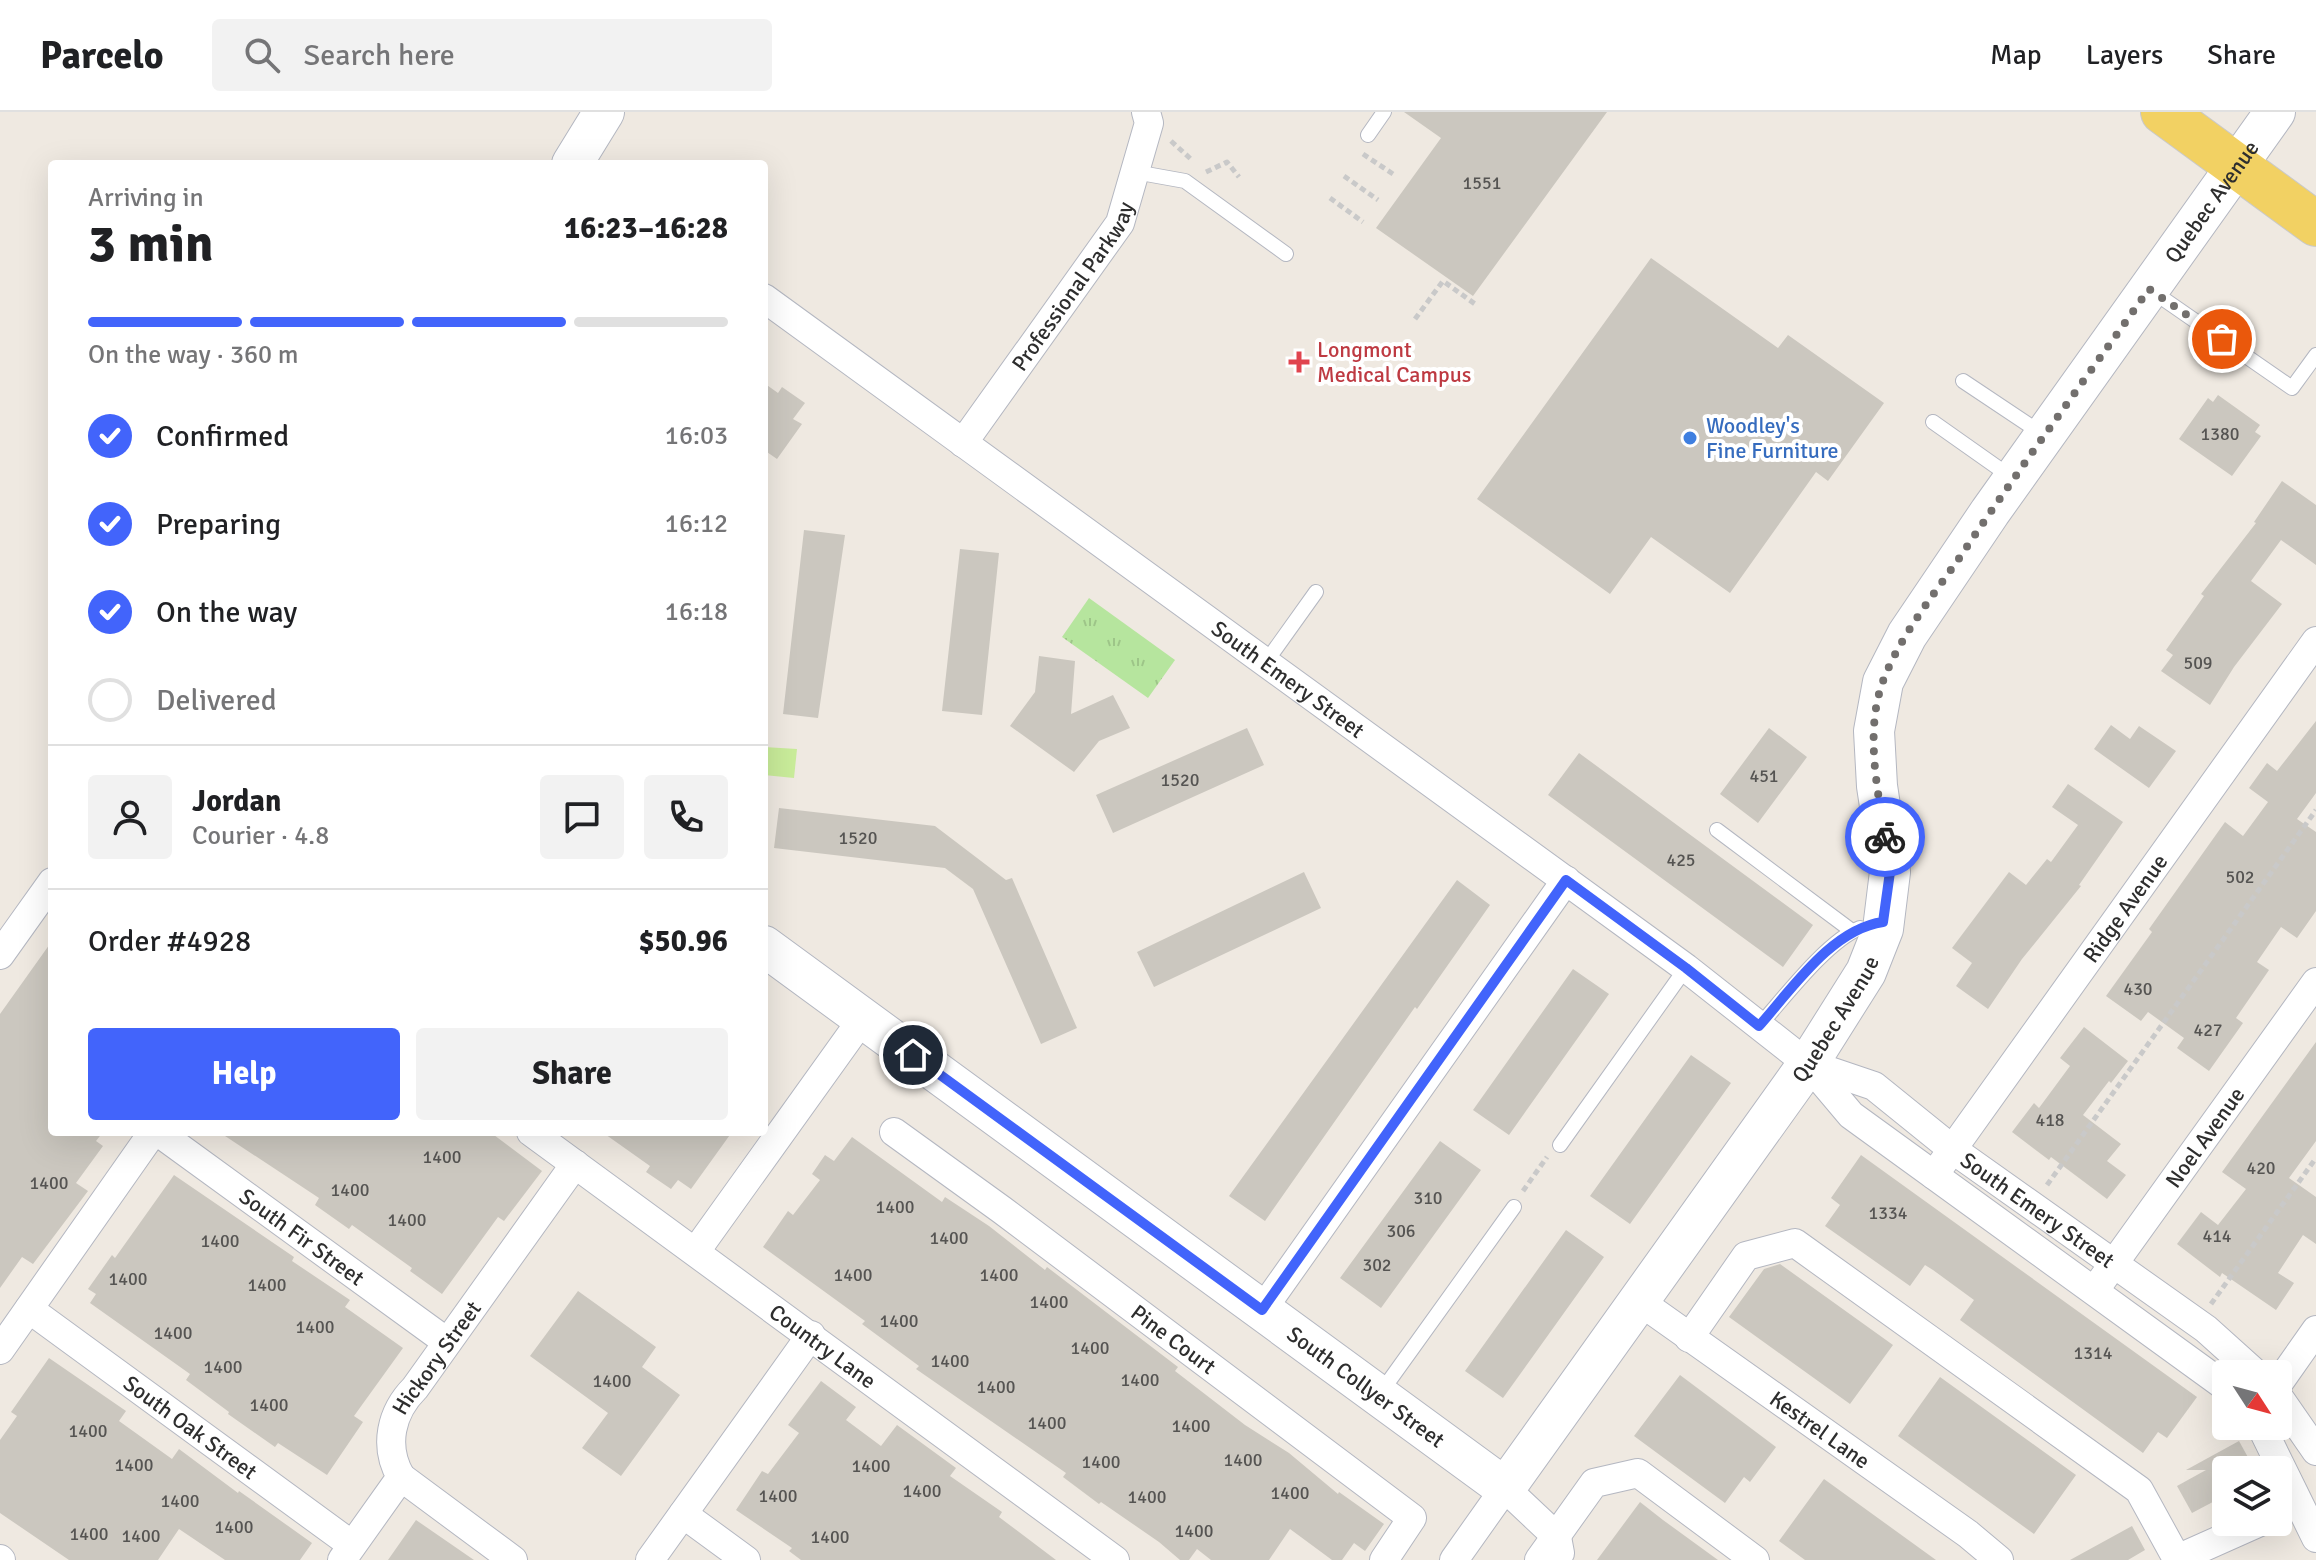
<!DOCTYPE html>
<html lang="en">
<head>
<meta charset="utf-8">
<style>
  :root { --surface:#fff; --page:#f2f2f2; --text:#202124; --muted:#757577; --line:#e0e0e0; --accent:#4264fb }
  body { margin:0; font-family:Signika,sans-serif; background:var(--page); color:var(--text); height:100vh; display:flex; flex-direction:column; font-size:30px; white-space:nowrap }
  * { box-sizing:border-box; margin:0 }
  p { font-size:26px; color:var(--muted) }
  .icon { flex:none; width:44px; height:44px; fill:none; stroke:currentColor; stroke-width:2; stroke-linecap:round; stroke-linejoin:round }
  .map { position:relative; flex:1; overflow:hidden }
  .sheet { position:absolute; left:48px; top:48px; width:720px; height:976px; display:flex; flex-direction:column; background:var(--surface); border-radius:8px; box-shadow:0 8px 32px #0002 }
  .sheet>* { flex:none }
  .needle { width:52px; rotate:126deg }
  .tools { position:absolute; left:2212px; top:1248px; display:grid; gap:16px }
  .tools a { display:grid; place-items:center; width:80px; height:80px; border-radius:8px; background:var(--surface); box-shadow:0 8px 32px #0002; font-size:40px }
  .pin { position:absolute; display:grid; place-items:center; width:68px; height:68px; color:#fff; margin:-34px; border:4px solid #fff; border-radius:50%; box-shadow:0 2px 8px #0007 }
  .courier { position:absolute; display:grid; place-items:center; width:80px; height:80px; margin:-40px; border:6px solid #4264fb; border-radius:50%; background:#fff; color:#222; box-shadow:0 2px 10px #0007 }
  .overview em { font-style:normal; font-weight:700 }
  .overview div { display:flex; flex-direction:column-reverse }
  .overview { display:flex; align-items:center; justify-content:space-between; height:136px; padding:0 40px }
  h1 { font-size:52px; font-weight:700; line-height:60px }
  .bar { display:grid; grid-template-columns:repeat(4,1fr); gap:12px 8px; align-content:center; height:96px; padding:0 40px }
  .bar i { height:10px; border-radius:6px; background:var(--line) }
  .bar .current { background:var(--accent) }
  .bar p { grid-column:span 4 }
  .line { display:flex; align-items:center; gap:20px; padding:0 40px; border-top:2px solid var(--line) }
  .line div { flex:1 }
  .round { display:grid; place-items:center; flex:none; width:84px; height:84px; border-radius:8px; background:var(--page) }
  ol { padding:0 40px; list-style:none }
  li { display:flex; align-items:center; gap:24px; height:88px }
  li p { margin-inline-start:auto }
  li .icon { padding:8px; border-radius:50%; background:var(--accent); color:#fff; stroke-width:4 }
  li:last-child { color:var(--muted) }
  li i { width:44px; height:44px; border:4px solid var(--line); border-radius:50% }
  .button { display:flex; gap:16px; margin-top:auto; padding:16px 40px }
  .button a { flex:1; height:92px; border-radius:8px; background:var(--accent); color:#fff; font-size:32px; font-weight:700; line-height:92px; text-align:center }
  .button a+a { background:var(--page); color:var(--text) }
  header { display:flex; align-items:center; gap:48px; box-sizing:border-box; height:112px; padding:0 40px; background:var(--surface); border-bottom:2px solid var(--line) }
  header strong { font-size:38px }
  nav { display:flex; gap:44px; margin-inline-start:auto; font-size:28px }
  .search { width:560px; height:72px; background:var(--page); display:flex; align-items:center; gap:20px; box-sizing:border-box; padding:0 28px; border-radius:8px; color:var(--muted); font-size:30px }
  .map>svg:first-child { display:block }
  .park { fill:url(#park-tufts) }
  .pitch { fill:#c9ec9a }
  .building { fill:#cbc7bf }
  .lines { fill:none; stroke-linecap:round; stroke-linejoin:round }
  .lane-casing { stroke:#b4b7c1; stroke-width:16 }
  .street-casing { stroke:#b4b7c1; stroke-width:30 }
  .secondary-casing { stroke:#b4b7c1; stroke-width:42 }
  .primary-casing { stroke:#c9c9c9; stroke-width:46 }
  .path { stroke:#c9c9c9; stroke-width:5; stroke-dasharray:6 4; stroke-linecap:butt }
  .lane { stroke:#fff; stroke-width:14 }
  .street { stroke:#fff; stroke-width:28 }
  .secondary { stroke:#fff; stroke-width:40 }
  .primary { stroke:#f2d163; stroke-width:44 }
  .done { stroke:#726f6d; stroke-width:8; stroke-dasharray:0 14.4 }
  .route { stroke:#4264fb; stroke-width:10 }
  .health-dot { fill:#e0444e; stroke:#fff; stroke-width:3 }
  .shop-dot { fill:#3f7fe0; stroke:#fff; stroke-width:3 }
  .labels { text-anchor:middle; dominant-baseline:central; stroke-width:8; stroke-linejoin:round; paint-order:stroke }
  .number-label { font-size:18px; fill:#555452 }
  .street-label { font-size:22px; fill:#2e2e2e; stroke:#fff }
  .health-label { font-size:22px; fill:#be3a42; stroke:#fff; text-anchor:start }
  .shop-label { font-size:22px; fill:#366cbe; stroke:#fff; text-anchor:start }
</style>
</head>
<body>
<header>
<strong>Parcelo</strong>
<div class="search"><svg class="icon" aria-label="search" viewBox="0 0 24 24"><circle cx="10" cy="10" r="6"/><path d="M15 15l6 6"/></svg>Search here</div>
<nav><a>Map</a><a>Layers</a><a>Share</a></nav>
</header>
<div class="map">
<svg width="2316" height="1448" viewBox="0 0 2316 1448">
  <defs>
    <pattern id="park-tufts" width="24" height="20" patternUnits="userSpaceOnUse" patternTransform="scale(2)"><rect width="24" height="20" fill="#b6e59e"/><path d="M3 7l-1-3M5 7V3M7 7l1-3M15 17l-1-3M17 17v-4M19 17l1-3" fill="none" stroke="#9dc588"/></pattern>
  </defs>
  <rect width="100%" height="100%" fill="#efe9e1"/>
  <path class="park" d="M1089 486 1175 548 1148 586 1062 525Z"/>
  <path class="pitch" d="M764 635 797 637 794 666 764 663Z"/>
  <path class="building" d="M1404 0H1607L1473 184 1376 116 1441 26Z
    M1651 146 1778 236 1788 223 1884 291 1828 369 1816 360 1730 481 1651 425 1610 482 1477 387Z
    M764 271 778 281 782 275 805 291 793 307 802 312 777 347 764 338Z
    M2218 283 2260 313 2255 320 2261 324 2232 364 2179 327 2208 286 2213 290Z
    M2282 369 2316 393V453L2281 428 2251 469 2282 492 2234 555 2210 593 2161 559 2173 543 2166 538 2204 484 2201 482 2256 411 2254 410Z
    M804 418 845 423 818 606 783 602Z
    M960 437 999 441 982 603 942 599Z
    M1039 544 1075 549 1071 602 1113 583 1130 616 1099 629 1074 660 1010 614 1035 580Z
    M2316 609V681L2297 707 2316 720V799L2297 826 2281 815 2257 850 2269 858 2236 906 2243 911 2209 959 2177 936 2184 926 2148 900 2141 909 2106 884 2152 820 2149 817 2225 710 2243 724 2268 690 2249 676 2267 651 2277 659Z
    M2111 613 2130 627 2139 614 2176 639 2149 676 2094 637Z
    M1247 616 1264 653 1113 721 1096 683Z
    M1769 616 1807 645 1758 711 1720 682Z
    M1579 641 1813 813 1783 855 1548 683Z
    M2068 672 2123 710 2079 773 2081 774 2022 847 1988 897 1956 874 1972 851 1952 836 2009 760 2026 773 2047 747 2051 750 2078 713 2052 695Z
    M779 696 935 714 1006 768 1012 766 1077 916 1041 932 973 777 945 756 774 736Z
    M1304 760 1321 796 1154 875 1137 840Z
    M1457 768 1490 793 1417 897 1415 895 1265 1109 1229 1084Z
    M52 829V1020H103L96 1029 103 1034 76 1071 88 1079 33 1152 22 1145 0 1176V902Z
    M1573 857 1609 882 1509 1023 1473 998Z
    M2084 915 2128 949 2111 971 2109 969 2083 1003 2121 1032 2107 1049 2126 1063 2107 1087 2051 1045 2049 1048 2012 1020 2034 991 2039 996 2070 954 2060 946Z
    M2316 930V1029L2289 1066 2316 1085V1132L2303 1123 2278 1161 2294 1171 2276 1198 2222 1161 2220 1165 2177 1132 2201 1100 2218 1113 2246 1077 2222 1060Z
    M1691 943 1731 971 1630 1112 1590 1084Z
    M219 1020H490L542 1059 504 1109 498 1105 442 1182 410 1159 412 1156 352 1113 349 1117 315 1093 319 1086Z
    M602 1020H732L691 1077 678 1068 671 1077 646 1060 650 1054Z
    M852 1025 942 1090 945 1085 989 1114 1045 1158 1047 1155 1178 1255 1175 1259 1245 1313 1289 1341 1338 1382 1339 1380 1384 1412 1365 1439 1354 1431 1342 1448H1332L1290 1417 1269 1448H1211L1197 1437 1189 1448H1180L1159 1430 1101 1390 1099 1392 1063 1365 1066 1361 916 1257 919 1254 862 1212 865 1209 763 1135 788 1099 793 1103 820 1068 812 1062 825 1043 834 1049Z
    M1440 1029 1481 1058 1381 1196 1340 1166Z
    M1861 1043 2197 1285 2167 1326 2158 1320 2143 1341 1960 1208 1974 1188 1933 1158 1925 1153 1910 1174 1825 1114 1840 1093 1831 1086Z
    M174 1063 294 1145 292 1149 350 1188 345 1195 403 1236 354 1304 363 1310 327 1363 278 1331 275 1335 228 1302 229 1300 186 1268 190 1262 90 1191 96 1182 88 1177 112 1143 115 1146Z
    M1566 1118 1604 1145 1503 1286 1465 1259Z
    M1780 1152 1893 1233 1850 1292 1729 1205 1764 1157Z
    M578 1179 656 1235 642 1255 680 1283 621 1364 582 1336 608 1301 530 1244Z
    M49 1246 126 1299 119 1309 172 1347 179 1337 238 1381 239 1379 312 1431 300 1448H225L179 1417 158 1448H69L0 1401V1328L17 1304 11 1300Z
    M1680 1263 1776 1335 1750 1370 1744 1365 1725 1391 1634 1324Z
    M1940 1265 2076 1363 2034 1422 1898 1324Z
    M821 1269 856 1295 846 1308 881 1334 897 1313 956 1356 950 1364 1002 1400 999 1405 1056 1448H801L789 1439 792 1436 736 1398 762 1359 768 1362 799 1321 788 1313Z
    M2239 1329 2255 1358H2226V1383L2192 1401 2177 1374 2206 1358H2186Z
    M1824 1367 1936 1448H1805L1779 1429Z
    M1640 1390 1663 1408 1718 1448H1597Z
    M416 1408 474 1448H388Z
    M2132 1414 2145 1438 2128 1448H2070Z"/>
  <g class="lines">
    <defs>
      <path id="lane" d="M1368 23 1384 0
        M1135 60 1185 69 1286 142
        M2152 179 2292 276 2316 243
        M1963 269 2044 323
        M1933 310 2011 365
        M1266 550 1316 480
        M1717 718 1852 819
        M1759 914C1784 886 1827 829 1860 816
        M1560 1033 1686 856
        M1379 1283 1514 1095"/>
      <g id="street">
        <path id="s1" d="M764 186 1686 856 1808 952 1851 1003 2226 1275"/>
        <path id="s2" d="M963 331 1120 111 1149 11 1146 0"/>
        <path d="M0 843 52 770"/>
        <path id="s3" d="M1809 952 1874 974 1952 1037 2206 1217 2256 1262"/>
        <path id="s4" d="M158 1020 447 1230"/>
        <path id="s5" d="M531 1020 1115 1448"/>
        <path id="s6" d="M894 1020 1002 1098 1412 1406 1384 1448"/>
        <path id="s7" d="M1934 1063 2316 529"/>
        <path d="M696 1139 863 906"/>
        <path id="s8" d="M2102 1168 2316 870"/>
        <path id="s9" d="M1639 1189 1968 1422 1999 1448"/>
        <path id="s10" d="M29 1197 352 1433"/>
        <path d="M1262 1198 1566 768"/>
        <path d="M1689 1226 1746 1144 1795 1131 2139 1378 2177 1447 2260 1410"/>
        <path d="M0 1238 153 1020"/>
        <path d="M2278 1272 2316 1218"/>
        <path d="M2278 1284 2316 1339"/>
        <path d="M2261 1314 2316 1426"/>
        <path d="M401 1365 513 1448"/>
        <path d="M683 1402 746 1448"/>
        <path d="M0 1447 1 1448"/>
        <path id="s11" d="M342 1448 401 1365C383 1334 391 1300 415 1276L575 1052"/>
        <path d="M650 1448 811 1223"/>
        <path d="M1454 1448 1505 1376 1557 1425 1560 1441"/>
        <path d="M1539 1448 1594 1371 1638 1361 1755 1448"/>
      </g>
      <g id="secondary">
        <path d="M572 52 604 0"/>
        <path id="s12" d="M764 834 1505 1376 1808 952 1866 860 1883 817 1890 760 1877 674 1874 619 1883 570 1907 523 1990 400 2275 0"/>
      </g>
      <path id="primary" d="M2163 0 2316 112"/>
    </defs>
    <use href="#lane" class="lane-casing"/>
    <use href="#street" class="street-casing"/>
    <use href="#secondary" class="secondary-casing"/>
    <use href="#primary" class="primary-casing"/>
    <path class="path" d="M1171 29 1193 49
      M1363 42 1396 64
      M1206 60 1227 50 1239 65
      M1344 64 1378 88
      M1330 86 1363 110
      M1415 207 1443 169 1475 192
      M2047 1073 2316 698
      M1523 1079 1547 1045
      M2211 1192 2316 1046"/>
    <use href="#lane" class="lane"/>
    <use href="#street" class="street"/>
    <use href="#secondary" class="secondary"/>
    <use href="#primary" class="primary"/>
  </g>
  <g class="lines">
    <path class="done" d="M1885 725C1877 675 1865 618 1883 569 1900 524 1933 484 1960 445 2021 354 2086 266 2149 177L2222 227"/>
    <path class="route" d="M913 943 1262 1198 1566 768 1686 856 1759 914C1792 877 1832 817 1883 810L1890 760 1885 725"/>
  </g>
  <path class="health-dot" d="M1295 238h8v8h8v8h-8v8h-8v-8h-8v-8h8z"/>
  <circle class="shop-dot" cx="1690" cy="326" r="8"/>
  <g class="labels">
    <g class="number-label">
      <text x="1482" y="71">1551</text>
      <text x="2220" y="322">1380</text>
      <text x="2198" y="551">509</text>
      <text x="1764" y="664">451</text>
      <text x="1180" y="668">1520</text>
      <text x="858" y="726">1520</text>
      <text x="1681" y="748">425</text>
      <text x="2240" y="765">502</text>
      <text x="2138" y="877">430</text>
      <text x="2208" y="918">427</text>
      <text x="2050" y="1008">418</text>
      <text x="442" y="1045">1400</text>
      <text x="2261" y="1056">420</text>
      <text x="49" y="1071">1400</text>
      <text x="350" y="1078">1400</text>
      <text x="1428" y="1086">310</text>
      <text x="895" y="1095">1400</text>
      <text x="1888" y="1101">1334</text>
      <text x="407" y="1108">1400</text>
      <text x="1401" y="1119">306</text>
      <text x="2217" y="1124">414</text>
      <text x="949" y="1126">1400</text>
      <text x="220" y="1129">1400</text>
      <text x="1377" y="1153">302</text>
      <text x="853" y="1163">1400</text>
      <text x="999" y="1163">1400</text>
      <text x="128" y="1167">1400</text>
      <text x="267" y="1173">1400</text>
      <text x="1049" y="1190">1400</text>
      <text x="899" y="1209">1400</text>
      <text x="315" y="1215">1400</text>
      <text x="173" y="1221">1400</text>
      <text x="1090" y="1236">1400</text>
      <text x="2093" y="1241">1314</text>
      <text x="950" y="1249">1400</text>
      <text x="223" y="1255">1400</text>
      <text x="1140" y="1268">1400</text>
      <text x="612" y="1269">1400</text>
      <text x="996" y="1275">1400</text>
      <text x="269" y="1293">1400</text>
      <text x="1047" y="1311">1400</text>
      <text x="1191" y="1314">1400</text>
      <text x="88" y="1319">1400</text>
      <text x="1243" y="1348">1400</text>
      <text x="1101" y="1350">1400</text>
      <text x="134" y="1353">1400</text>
      <text x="871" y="1354">1400</text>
      <text x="922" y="1379">1400</text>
      <text x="1290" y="1381">1400</text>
      <text x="778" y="1384">1400</text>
      <text x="1147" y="1385">1400</text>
      <text x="180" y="1389">1400</text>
      <text x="234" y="1415">1400</text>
      <text x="1194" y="1419">1400</text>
      <text x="89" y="1422">1400</text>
      <text x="141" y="1424">1400</text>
      <text x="830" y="1425">1400</text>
    </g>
    <g class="street-label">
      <text stroke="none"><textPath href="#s12" startOffset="2426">Quebec Avenue</textPath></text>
      <text stroke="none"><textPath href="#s2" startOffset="192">Professional Parkway</textPath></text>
      <text stroke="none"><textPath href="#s1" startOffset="648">South Emery Street</textPath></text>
      <text stroke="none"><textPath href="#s7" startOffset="328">Ridge Avenue</textPath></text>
      <text stroke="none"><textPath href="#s12" startOffset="1492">Quebec Avenue</textPath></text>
      <text stroke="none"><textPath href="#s8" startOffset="176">Noel Avenue</textPath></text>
      <text stroke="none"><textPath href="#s3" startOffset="274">South Emery Street</textPath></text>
      <text stroke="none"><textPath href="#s4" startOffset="178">South Fir Street</textPath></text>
      <text stroke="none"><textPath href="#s6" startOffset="348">Pine Court</textPath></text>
      <text stroke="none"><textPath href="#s5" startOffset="362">Country Lane</textPath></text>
      <text stroke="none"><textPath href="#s11" startOffset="236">Hickory Street</textPath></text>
      <text stroke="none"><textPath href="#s12" startOffset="746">South Collyer Street</textPath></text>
      <text stroke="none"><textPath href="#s10" startOffset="200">South Oak Street</textPath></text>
      <text stroke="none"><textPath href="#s9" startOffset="222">Kestrel Lane</textPath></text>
    </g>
    <g class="health-label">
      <text x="1317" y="237">Longmont<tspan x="1317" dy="25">Medical Campus</tspan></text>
    </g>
    <g class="shop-label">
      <text x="1706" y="313">Woodley's<tspan x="1706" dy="25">Fine Furniture</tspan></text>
    </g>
  </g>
</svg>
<div class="tools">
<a><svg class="needle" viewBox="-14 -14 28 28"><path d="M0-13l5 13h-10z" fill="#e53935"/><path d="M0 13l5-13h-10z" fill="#757577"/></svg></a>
<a><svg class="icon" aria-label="layers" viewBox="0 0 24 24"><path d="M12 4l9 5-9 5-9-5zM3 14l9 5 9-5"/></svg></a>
</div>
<div class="pin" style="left:2222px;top:227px;background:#ea580c"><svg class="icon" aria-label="bag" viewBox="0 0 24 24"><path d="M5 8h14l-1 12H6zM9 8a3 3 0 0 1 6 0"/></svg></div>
<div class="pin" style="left:913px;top:943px;background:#1f2937"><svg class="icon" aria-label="home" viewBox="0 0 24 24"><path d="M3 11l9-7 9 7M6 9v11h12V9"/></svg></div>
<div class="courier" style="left:1885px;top:725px"><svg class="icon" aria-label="bike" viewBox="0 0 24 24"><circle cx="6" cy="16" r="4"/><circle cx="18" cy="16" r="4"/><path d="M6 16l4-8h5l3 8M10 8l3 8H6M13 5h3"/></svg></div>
<section class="sheet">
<div class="overview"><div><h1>3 min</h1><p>Arriving in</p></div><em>16:23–16:28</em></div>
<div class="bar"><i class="current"></i><i class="current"></i><i class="current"></i><i></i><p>On the way · 360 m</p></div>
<ol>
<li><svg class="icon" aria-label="check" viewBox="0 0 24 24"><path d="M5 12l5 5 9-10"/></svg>Confirmed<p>16:03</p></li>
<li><svg class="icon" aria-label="check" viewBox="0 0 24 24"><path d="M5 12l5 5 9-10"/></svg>Preparing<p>16:12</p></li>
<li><svg class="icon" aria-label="check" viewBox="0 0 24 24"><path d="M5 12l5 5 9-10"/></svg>On the way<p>16:18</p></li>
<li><i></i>Delivered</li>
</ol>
<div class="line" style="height:144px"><a class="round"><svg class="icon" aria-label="person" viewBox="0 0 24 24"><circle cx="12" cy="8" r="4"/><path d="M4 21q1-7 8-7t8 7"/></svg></a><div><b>Jordan</b><p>Courier · 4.8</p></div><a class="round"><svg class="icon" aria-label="chat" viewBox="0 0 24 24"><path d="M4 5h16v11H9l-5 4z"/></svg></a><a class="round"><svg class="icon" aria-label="phone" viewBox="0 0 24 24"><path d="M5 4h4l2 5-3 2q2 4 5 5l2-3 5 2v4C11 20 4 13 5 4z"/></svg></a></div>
<div class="line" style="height:104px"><div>Order #4928</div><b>$50.96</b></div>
<div class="button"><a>Help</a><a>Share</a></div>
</section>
</div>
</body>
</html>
